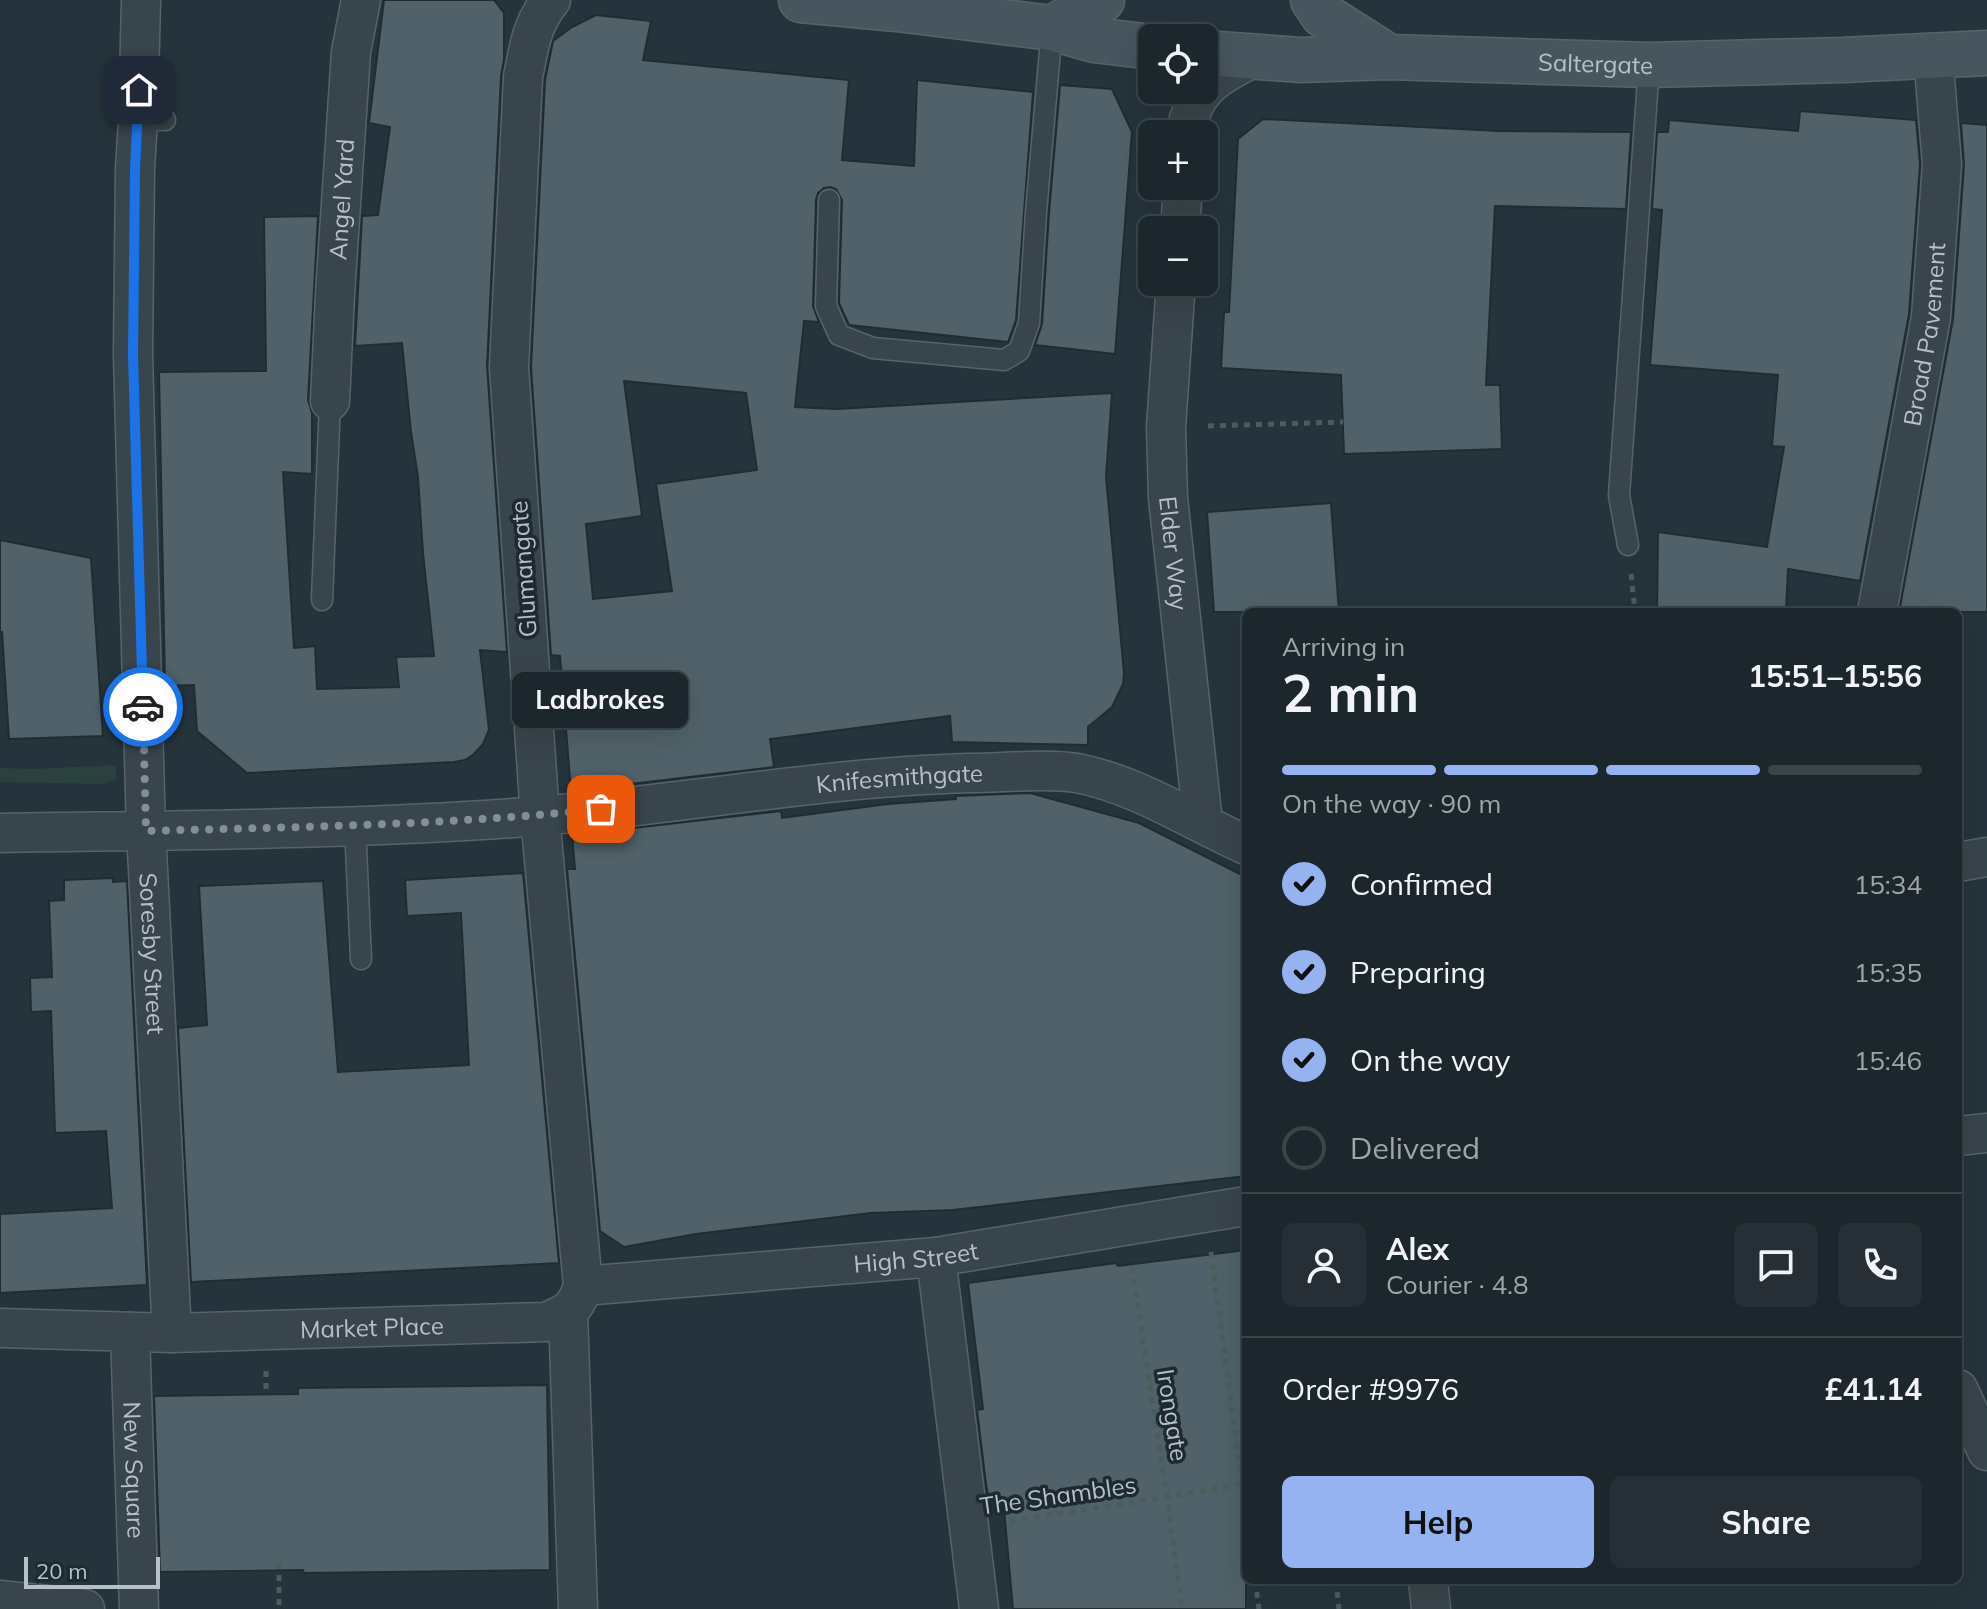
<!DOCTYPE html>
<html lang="en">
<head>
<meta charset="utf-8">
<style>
  :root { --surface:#1c272d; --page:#252f35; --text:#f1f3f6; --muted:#a0a5aa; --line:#3a4449; --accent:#95b2f1 }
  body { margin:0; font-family:Mulish,sans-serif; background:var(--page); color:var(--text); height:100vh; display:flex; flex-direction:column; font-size:30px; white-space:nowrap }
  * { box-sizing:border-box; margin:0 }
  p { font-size:26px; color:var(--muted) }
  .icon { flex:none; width:44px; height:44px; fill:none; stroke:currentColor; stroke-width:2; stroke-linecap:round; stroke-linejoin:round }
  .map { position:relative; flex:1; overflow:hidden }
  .side { position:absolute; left:1242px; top:608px; width:720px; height:976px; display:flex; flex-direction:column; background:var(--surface); border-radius:12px; box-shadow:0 8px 32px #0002,0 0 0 2px var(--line) }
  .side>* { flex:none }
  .buttons { position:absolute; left:1138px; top:24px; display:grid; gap:16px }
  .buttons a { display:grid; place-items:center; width:80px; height:80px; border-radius:12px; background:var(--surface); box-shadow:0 8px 32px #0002,0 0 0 2px var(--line); font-size:40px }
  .scale { position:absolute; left:24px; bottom:20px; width:136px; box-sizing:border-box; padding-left:8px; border:4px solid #b5c0c7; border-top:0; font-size:22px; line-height:28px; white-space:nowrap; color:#b5c0c7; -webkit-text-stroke:6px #1e2a31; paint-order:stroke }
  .pin { position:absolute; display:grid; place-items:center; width:68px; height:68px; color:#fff; margin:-34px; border-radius:16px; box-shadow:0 4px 12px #0006 }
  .courier { position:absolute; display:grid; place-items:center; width:80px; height:80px; margin:-40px; border:6px solid #1a73e8; border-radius:50%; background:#fff; color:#222; box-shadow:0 2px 10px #0007 }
  .bubble { position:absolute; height:56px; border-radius:12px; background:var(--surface); box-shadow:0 8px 32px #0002,0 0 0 2px var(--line); font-size:26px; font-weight:700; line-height:56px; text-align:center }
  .headline em { font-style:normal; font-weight:700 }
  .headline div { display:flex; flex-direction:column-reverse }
  .headline { display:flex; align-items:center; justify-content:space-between; height:136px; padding:0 40px }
  h1 { font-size:52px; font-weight:700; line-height:60px }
  .bar { display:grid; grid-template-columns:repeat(4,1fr); gap:12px 8px; align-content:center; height:96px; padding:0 40px }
  .bar i { height:10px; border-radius:6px; background:var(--line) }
  .bar .on { background:var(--accent) }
  .bar p { grid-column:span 4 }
  .line { display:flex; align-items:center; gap:20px; padding:0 40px; border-top:2px solid var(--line) }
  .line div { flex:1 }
  .round { display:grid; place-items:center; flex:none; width:84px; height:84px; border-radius:12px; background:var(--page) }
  ol { padding:0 40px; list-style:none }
  li { display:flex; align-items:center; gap:24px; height:88px }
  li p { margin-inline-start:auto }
  li .icon { padding:8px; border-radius:50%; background:var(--accent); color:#111; stroke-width:4 }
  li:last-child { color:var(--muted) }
  li i { width:44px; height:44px; border:4px solid var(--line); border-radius:50% }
  .action { display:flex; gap:16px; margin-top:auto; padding:16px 40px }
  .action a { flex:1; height:92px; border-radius:12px; background:var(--accent); color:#111; font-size:32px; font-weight:700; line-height:92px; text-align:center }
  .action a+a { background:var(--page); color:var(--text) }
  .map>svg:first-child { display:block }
  .green { fill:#2a413d }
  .building { fill:#506169; stroke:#202c33; stroke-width:2; fill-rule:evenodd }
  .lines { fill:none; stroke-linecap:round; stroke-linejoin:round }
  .lane-casing { stroke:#57636a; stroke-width:23 }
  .street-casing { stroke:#57636a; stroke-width:41 }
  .secondary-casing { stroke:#57636a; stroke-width:47 }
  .path { stroke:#495e5b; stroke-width:5; stroke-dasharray:6 6; stroke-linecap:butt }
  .lane { stroke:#39454c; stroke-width:20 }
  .street { stroke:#39454c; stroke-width:38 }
  .secondary { stroke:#47555f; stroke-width:44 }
  .done { stroke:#838f96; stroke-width:8; stroke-dasharray:0 14.4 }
  .route { stroke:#1a73e8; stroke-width:10 }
  .labels { text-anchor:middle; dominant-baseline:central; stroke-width:7; stroke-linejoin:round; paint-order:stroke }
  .street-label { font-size:24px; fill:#b5c0c7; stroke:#1e2a31 }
</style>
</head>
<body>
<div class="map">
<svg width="1987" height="1609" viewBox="0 0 1987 1609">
  <rect width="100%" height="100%" fill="#25343c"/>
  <path class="green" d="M116 765V780L101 784 0 782V768L35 769Z"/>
  <path class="building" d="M384 0H494L504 13V59L501 76 487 366 507 652 480 650 489 730 483 744 474 754 465 760 454 762 247 773 197 731 194 685 165 686 159 372 266 371 264 217 318 216 308 400 312 413V474L283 472 294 648 315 646 317 689 399 687 396 657 434 656 423 553 418 477 411 432 402 343 355 346 362 216 378 215 390 127 369 123Z
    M596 15 651 21 643 60 849 80 842 160 914 166 917 80 1033 92 1016 320 1008 342 849 325 839 303 842 200 836 189 830 187 824 188 818 193 816 200 813 306 819 322 804 321 795 407 837 409 1112 393 1106 477 1124 673 1123 684 1112 707 1088 727V745L952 742 950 716 770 739 774 767 571 791 560 656 551 655 531 367 545 80 553 41 572 27ZM624 381 746 393 757 470 656 484 672 591 593 599 586 524 642 516Z
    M1060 85 1112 89 1132 132 1115 354 1035 345 1042 324 1049 213Z
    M1800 111 1916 120 1920 164 1909 314 1860 581 1788 569 1786 612H1657L1658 532 1767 547 1784 447 1772 446 1778 375 1650 365 1662 210 1652 209 1657 132H1668L1669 120 1798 131Z
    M1263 119 1499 131 1631 132 1626 209 1495 206 1486 385H1500L1502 449 1344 454 1341 375 1221 368 1224 312H1229L1238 139Z
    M1961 123 1987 125V612H1899L1953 319 1964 165Z
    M1331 503 1339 612H1214L1207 512Z
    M0 540 91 558 103 736 9 739 2 632H0Z
    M1030 793 1139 823 1246 877V1176L953 1210 871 1213 696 1234 624 1247 600 1231 567 869H575L572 835 781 811 782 818 888 804 956 799V796Z
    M523 873 559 1263 191 1282 178 1028 207 1025 199 886 323 881 338 1072 469 1065 461 913 407 916 405 880Z
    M113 878V882L127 881 147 1285 0 1293V1214L112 1208 106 1131 55 1133 51 1011 31 1012 30 978 52 977 49 901 64 900V880Z
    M1246 1250V1609H1013L1003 1498 989 1500 986 1484 977 1410 983 1409 968 1283 1116 1263 1118 1266Z
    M547 1385 550 1570 304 1573 303 1570 160 1572 154 1396 298 1394V1388Z"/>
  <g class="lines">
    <defs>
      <path id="lane" d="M138 120H165
        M829 200 826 306 839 335 873 348 1004 360 1019 351 1029 323 1036 212 1052 28
        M1628 545 1619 495 1649 65
        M322 600 330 401
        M355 825 361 959"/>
      <g id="street">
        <path id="s1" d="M141 0 138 120 135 169 133 355 146 831 172 1333"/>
        <path d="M1186 134C1192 88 1217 77 1254 57"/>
        <path d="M1180 230 1183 186"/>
        <path id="s2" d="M1176 282 1166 427 1168 498 1203 823"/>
        <path id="s3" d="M330 401 335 294 351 52 361 0"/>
        <path id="s4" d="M1877 612 1931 317 1942 164 1933 55"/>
        <path id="s5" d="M0 833C180 830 360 830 540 816 683 804 825 777 969 773 1001 773 1047 768 1077 773 1138 785 1190 820 1246 845"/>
        <path d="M1958 862 1987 857"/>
        <path d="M1958 1136 1987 1133"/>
        <path d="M936 1257 979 1609"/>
        <path id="s6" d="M583 1286 936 1257 1246 1206"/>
        <path d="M568 1313 578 1609"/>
        <path id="s7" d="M0 1328 172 1333 546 1322C568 1313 575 1310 583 1286L540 816 509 367 523 77C529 47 531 25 551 0"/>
        <path id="s8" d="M130 1332 139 1609"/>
        <path d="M1958 1389 1987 1451"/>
        <path d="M1428 1580 1431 1609"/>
        <path d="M0 1600 85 1609"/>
      </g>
      <g id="secondary">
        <path d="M801 0 897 9 1052 28 1094 40 1152 47"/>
        <path d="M1313 0 1323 15 1389 57"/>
        <path d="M1052 28 1102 0"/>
        <path id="s9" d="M1204 53 1301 60 1389 57 1649 65 1843 60 1987 53"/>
      </g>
    </defs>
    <use href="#lane" class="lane-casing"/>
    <use href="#street" class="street-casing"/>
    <use href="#secondary" class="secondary-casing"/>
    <path class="path" d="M1208 426 1343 422
      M1631 574 1635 612
      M1211 1252 1246 1516
      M1132 1267 1167 1497 1182 1609
      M266 1371V1394
      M1010 1521 1167 1497 1246 1483
      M279 1563V1609
      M1255 1580 1259 1609
      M1336 1580 1339 1609"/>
    <use href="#lane" class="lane"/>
    <use href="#street" class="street"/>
    <use href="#secondary" class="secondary"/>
  </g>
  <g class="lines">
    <path class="done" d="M143 707 146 831C298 827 450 825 601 809"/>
    <path class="route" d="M139 90 135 169 133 355 143 707"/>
  </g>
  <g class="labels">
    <g class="street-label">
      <text stroke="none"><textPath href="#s9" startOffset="392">Saltergate</textPath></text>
      <text stroke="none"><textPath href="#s3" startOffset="202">Angel Yard</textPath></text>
      <text stroke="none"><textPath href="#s4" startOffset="282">Broad Pavement</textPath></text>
      <text stroke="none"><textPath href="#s2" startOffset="272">Elder Way</textPath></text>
      <text transform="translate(523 569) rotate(-94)">Glumangate</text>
      <text stroke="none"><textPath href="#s5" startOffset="902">Knifesmithgate</textPath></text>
      <text stroke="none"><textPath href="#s1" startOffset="954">Soresby Street</textPath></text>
      <text stroke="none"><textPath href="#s6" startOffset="334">High Street</textPath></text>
      <text stroke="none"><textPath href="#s7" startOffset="372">Market Place</textPath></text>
      <text transform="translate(1173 1415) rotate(81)">Irongate</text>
      <text stroke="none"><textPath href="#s8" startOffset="138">New Square</textPath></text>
      <text transform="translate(1058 1495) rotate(-8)">The Shambles</text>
    </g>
  </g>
</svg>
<div class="buttons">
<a><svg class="icon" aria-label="locate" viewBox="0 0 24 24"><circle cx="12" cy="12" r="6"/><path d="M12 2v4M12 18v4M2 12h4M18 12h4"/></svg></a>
<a>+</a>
<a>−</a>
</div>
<div class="scale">20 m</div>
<div class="pin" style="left:601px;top:809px;background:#ea580c"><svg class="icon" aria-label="bag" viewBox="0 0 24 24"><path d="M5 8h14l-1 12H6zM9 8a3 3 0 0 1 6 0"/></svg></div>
<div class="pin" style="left:139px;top:90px;background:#1f2937"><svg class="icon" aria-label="home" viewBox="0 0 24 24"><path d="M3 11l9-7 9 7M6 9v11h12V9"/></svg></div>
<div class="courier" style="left:143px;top:707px"><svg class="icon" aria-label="car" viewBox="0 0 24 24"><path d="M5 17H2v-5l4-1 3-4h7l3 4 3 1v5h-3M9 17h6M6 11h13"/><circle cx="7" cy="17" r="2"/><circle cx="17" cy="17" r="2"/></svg></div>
<div class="bubble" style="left:512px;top:672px;width:176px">Ladbrokes</div>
<section class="side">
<div class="headline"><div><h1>2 min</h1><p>Arriving in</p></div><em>15:51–15:56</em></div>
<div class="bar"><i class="on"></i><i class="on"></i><i class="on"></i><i></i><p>On the way · 90 m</p></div>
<ol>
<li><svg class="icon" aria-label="check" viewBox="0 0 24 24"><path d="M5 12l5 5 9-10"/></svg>Confirmed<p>15:34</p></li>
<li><svg class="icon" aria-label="check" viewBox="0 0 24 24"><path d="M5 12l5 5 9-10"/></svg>Preparing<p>15:35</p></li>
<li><svg class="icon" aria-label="check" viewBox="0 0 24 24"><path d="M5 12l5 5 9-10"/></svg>On the way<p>15:46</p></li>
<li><i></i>Delivered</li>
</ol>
<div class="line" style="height:144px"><a class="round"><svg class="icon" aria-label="person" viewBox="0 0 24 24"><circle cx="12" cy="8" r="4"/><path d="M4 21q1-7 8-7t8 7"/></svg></a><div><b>Alex</b><p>Courier · 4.8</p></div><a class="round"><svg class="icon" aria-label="chat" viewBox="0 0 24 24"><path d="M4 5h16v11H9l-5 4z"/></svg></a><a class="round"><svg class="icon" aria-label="phone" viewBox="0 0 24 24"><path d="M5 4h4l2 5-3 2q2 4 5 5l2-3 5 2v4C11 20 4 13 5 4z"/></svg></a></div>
<div class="line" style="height:104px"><div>Order #9976</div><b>£41.14</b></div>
<div class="action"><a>Help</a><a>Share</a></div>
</section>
</div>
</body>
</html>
